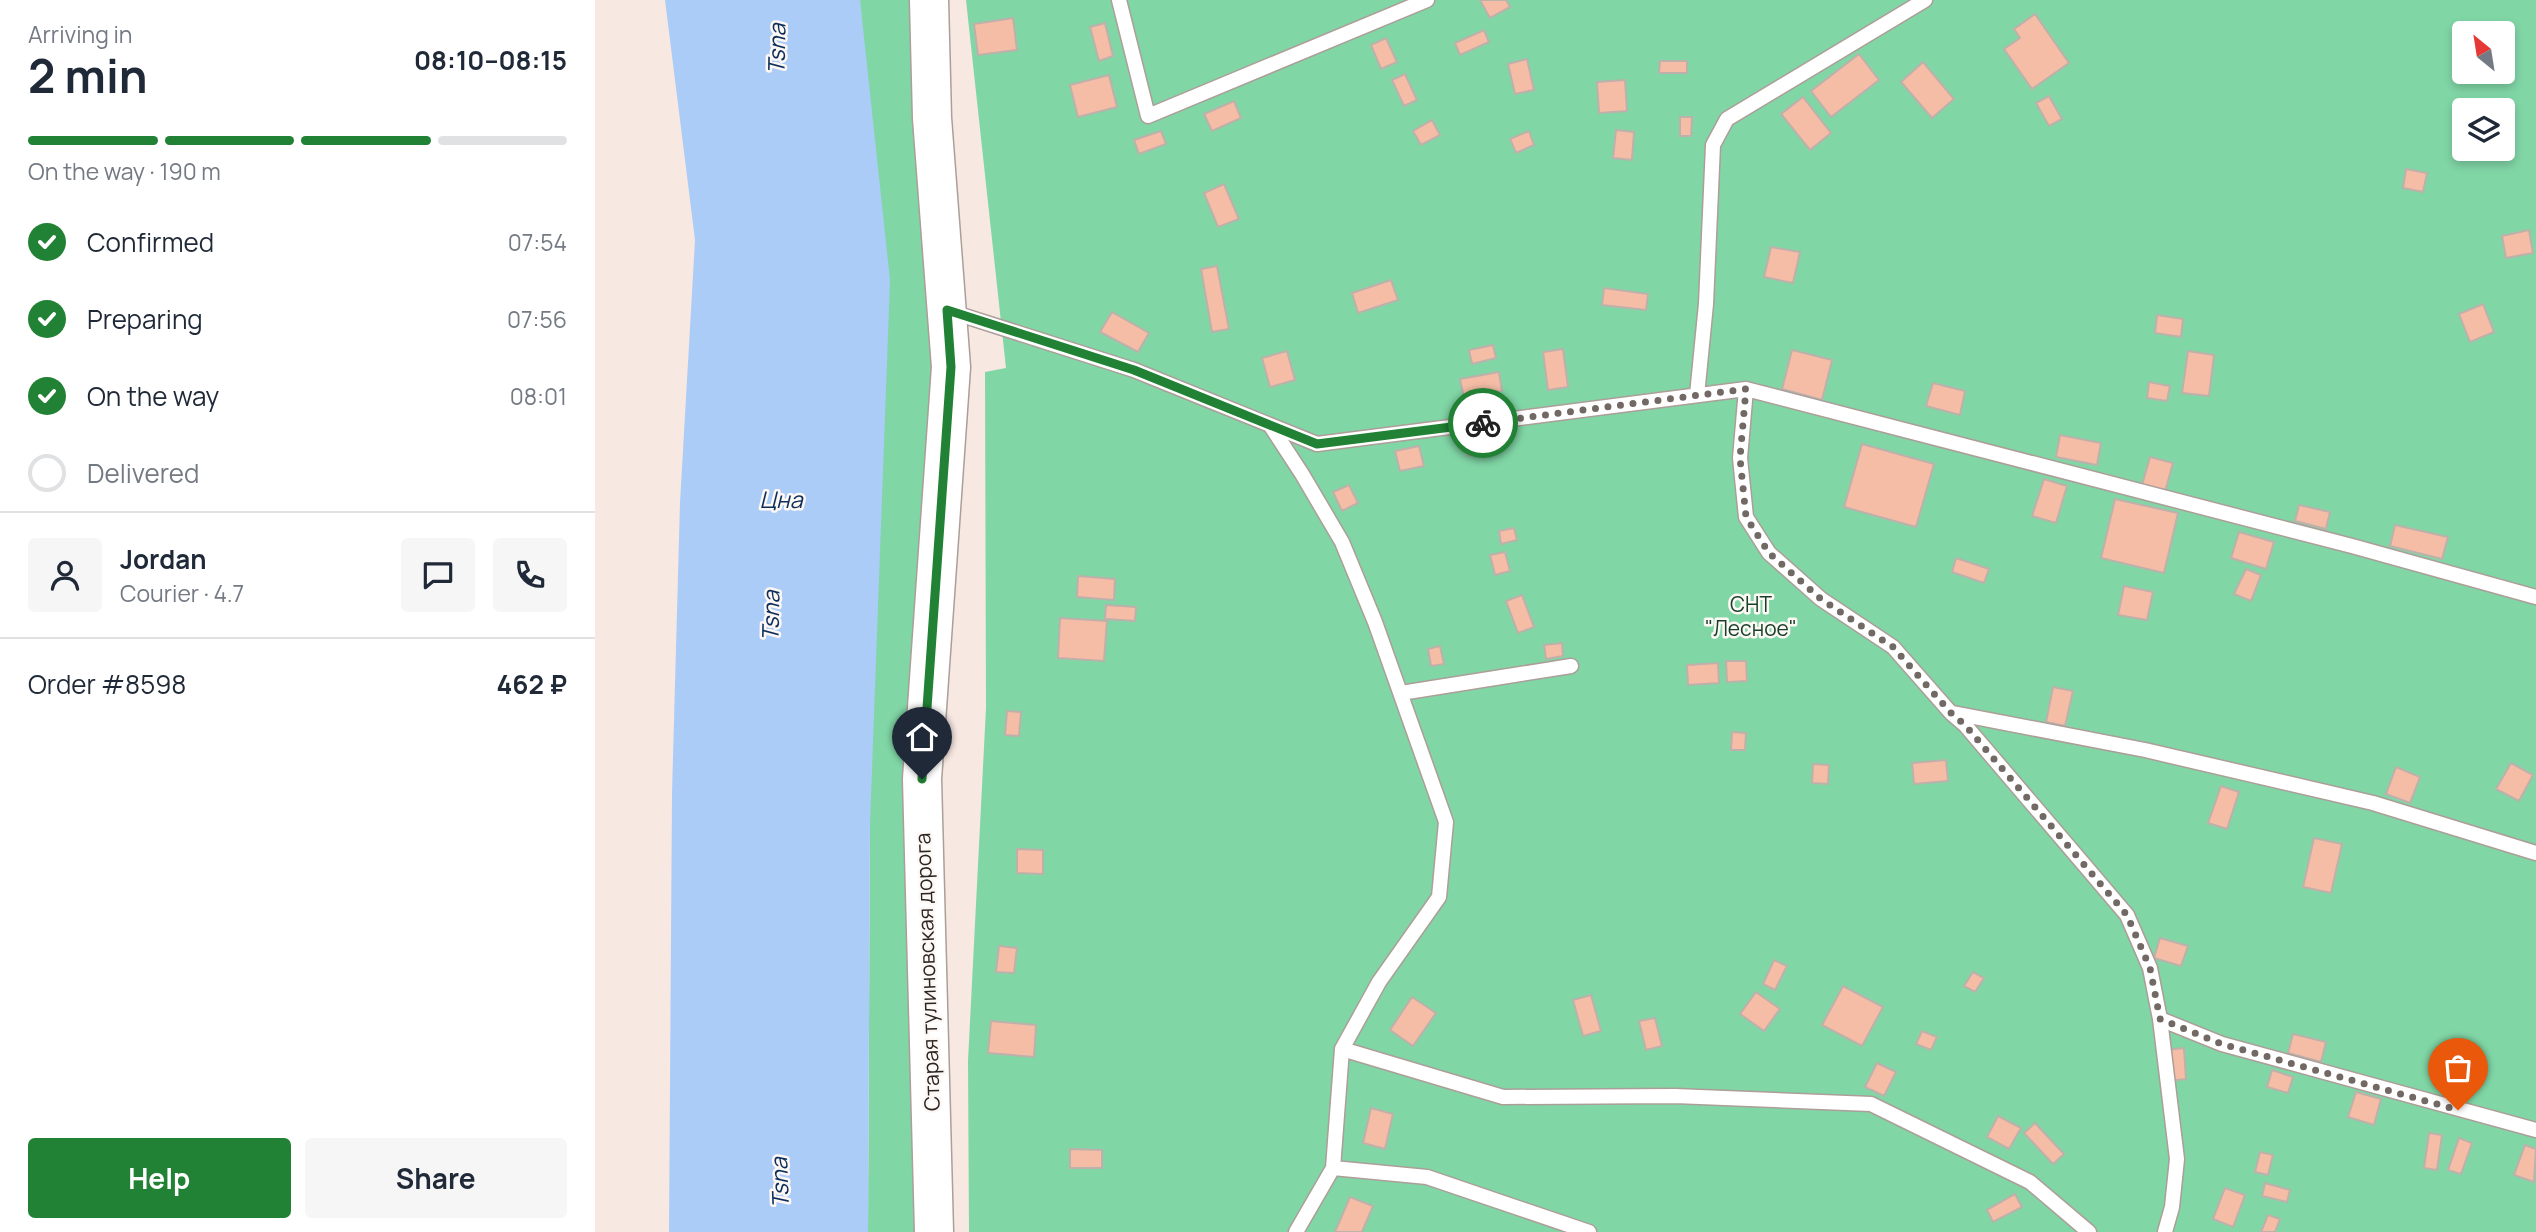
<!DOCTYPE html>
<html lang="en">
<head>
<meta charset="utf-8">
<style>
  :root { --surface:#fff; --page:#f6f6f7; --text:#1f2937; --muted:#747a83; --line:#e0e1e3; --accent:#218134 }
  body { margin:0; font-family:Manrope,sans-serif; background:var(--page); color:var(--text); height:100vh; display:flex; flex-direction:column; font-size:26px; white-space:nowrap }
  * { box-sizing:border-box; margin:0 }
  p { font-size:23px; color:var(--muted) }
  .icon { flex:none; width:38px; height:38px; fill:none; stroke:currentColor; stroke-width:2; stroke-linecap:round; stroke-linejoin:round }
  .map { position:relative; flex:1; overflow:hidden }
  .details { display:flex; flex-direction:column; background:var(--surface); width:595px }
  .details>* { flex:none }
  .needle { width:46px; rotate:330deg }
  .buttons { position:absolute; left:1857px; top:21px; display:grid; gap:14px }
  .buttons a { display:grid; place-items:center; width:63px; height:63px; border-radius:7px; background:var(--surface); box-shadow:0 4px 10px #0003; font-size:35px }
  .pin { position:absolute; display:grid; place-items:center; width:60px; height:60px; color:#fff; margin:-72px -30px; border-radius:50% 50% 50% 0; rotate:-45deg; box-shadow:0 0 7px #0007 }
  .pin .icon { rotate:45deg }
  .courier { position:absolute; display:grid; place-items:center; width:70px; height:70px; margin:-35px; border:5px solid #218134; border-radius:50%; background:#fff; color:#222; box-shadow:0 2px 9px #0007 }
  .summary em { font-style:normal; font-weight:700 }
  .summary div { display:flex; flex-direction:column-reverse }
  .summary { display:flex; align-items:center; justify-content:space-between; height:119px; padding:0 28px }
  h1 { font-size:46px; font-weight:700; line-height:52px }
  .bar { display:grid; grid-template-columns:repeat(4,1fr); gap:10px 7px; align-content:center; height:84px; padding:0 28px }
  .bar i { height:9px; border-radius:5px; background:var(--line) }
  .bar .current { background:var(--accent) }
  .bar p { grid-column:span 4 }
  .line { display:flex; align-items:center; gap:18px; padding:0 28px; border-top:2px solid var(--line) }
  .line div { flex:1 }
  .round { display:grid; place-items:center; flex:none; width:74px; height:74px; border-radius:7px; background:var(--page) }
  ol { padding:0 28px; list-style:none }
  li { display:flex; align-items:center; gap:21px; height:77px }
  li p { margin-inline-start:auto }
  li .icon { padding:7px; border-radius:50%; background:var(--accent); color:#fff; stroke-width:4 }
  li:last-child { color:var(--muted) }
  li i { width:38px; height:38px; border:4px solid var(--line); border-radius:50% }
  .button { display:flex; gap:14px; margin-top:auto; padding:14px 28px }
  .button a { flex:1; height:80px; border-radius:7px; background:var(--accent); color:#fff; font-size:28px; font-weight:700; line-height:80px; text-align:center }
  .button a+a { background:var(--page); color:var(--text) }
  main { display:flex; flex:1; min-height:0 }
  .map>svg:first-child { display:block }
  .green { fill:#81d6a6; fill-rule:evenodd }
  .water { fill:#acccf8 }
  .building { fill:#f5bda6; stroke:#beb0aa; stroke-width:2 }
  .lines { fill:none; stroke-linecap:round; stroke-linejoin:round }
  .lane-casing { stroke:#ac9e98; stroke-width:17 }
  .secondary-casing { stroke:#ac9e98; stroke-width:41 }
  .lane { stroke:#fff; stroke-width:14 }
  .secondary { stroke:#fff; stroke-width:38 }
  .done { stroke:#726965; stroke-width:7; stroke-dasharray:0 12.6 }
  .route { stroke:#218134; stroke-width:9 }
  .labels { text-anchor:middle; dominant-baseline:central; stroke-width:5; stroke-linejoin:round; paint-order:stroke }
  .park-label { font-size:21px; fill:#163f2a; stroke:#fef8f5 }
  .street-label { font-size:21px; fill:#2a2422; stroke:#fef8f5 }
  .water-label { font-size:23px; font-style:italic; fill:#0b2e5b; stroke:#fef8f5 }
</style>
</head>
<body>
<main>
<section class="details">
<div class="summary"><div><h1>2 min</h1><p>Arriving in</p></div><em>08:10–08:15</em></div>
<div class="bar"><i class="current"></i><i class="current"></i><i class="current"></i><i></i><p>On the way · 190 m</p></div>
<ol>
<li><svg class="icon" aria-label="check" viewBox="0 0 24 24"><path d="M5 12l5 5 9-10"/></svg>Confirmed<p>07:54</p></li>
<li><svg class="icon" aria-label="check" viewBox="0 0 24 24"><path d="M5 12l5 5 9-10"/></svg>Preparing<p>07:56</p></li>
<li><svg class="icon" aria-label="check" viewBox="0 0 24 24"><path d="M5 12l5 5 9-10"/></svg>On the way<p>08:01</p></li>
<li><i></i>Delivered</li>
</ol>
<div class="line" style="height:126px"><a class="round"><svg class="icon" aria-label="person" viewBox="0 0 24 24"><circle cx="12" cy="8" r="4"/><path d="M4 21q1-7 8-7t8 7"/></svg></a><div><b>Jordan</b><p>Courier · 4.7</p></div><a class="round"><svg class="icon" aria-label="chat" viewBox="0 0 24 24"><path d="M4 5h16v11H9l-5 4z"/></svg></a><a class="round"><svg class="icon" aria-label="phone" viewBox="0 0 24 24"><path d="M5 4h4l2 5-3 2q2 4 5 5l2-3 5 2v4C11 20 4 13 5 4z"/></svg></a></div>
<div class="line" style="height:91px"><div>Order #8598</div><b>462 ₽</b></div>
<div class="button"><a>Help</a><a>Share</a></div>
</section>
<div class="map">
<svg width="1941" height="1232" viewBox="0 0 1941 1232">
  <rect width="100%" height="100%" fill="#f7e8e2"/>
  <path class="green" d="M265 0H317L345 263 336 1232H273L275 823Z
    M371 0H1941V1232H374L373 1061 391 708 390 372 411 368ZM1869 33H1908V72H1869ZM1869 110H1908V149H1869Z"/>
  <path class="water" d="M70 0H265L295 280 275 823 273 1232H74L77 793 85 503 100 240Z"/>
  <path class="building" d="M885 0H911L915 7 895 18Z
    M1440 14 1474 63 1437 89 1409 49 1425 38 1419 29Z
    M418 18 422 50 383 55 379 24Z
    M510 23 518 56 504 61 495 27Z
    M889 30 894 42 865 55 860 43Z
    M791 38 802 62 786 69 776 45Z
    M1264 54 1284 80 1236 117 1216 91Z
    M932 59 939 90 920 94 913 64Z
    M1065 61H1092V73H1064Z
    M1328 62 1359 99 1337 118 1306 82Z
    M810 74 822 100 809 106 797 80Z
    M514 75 522 107 483 117 475 85Z
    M1030 80 1032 111 1004 113 1002 82Z
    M1454 96 1467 119 1454 126 1441 103Z
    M1208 97 1236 133 1215 150 1186 114Z
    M639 101 646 118 617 131 609 114Z
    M1085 117H1097L1096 136H1085Z
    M837 120 845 135 826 145 818 131Z
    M1021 130 1039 132 1037 160 1018 158Z
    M566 131 571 144 544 154 539 140Z
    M934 131 939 145 921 153 915 139Z
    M1811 169 1832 173 1828 192 1808 188Z
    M629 184 644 219 623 227 609 193Z
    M1934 230 1938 253 1911 258 1907 236Z
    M1176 247 1205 252 1198 283 1169 277Z
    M622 266 634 329 617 332 606 269Z
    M796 280 803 300 763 313 757 293Z
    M1009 288 1053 294 1051 310 1007 305Z
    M1888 304 1899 332 1875 342 1864 314Z
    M517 312 554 333 543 352 505 332Z
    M1562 315 1588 319 1586 337 1560 333Z
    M898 345 901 358 877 364 874 350Z
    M968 349 973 387 953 390 948 352Z
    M1197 350 1237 360 1227 400 1187 389Z
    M692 351 700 380 675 387 667 358Z
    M1593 351 1619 355 1614 396 1587 393Z
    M904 372 907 391 869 398 865 379Z
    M1554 382 1575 386 1572 401 1552 398Z
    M1338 383 1370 391 1365 415 1331 406Z
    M890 430 896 450 873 456 868 436Z
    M1465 435 1506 443 1502 465 1461 457Z
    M1267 444 1339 464 1321 527 1249 507Z
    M824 446 829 466 805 471 800 451Z
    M1555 457 1578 463 1570 492 1547 485Z
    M1449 479 1472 486 1461 523 1437 516Z
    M754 485 763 503 747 511 738 492Z
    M1520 499 1583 513 1569 573 1506 558Z
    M1704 505 1735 512 1731 529 1700 521Z
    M1800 525 1853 537 1847 559 1795 546Z
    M919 528 922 540 906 544 904 531Z
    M1644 532 1679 542 1671 569 1636 558Z
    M910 552 915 571 900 575 895 555Z
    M1361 558 1394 569 1389 583 1357 572Z
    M1651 569 1666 575 1656 601 1639 594Z
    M483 576 520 579 519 600 482 597Z
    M1529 586 1558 592 1552 620 1523 615Z
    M927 595 939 627 923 633 911 601Z
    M511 605 541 607 540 621 510 619Z
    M465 618 512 621 509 661 463 658Z
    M967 643 968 656 951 659 949 645Z
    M845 646 849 664 836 666 833 649Z
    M1131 661H1151L1152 681 1132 682Z
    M1123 663 1124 683 1093 685 1092 665Z
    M1458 687 1478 691 1470 726 1451 722Z
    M412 711 426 712 424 736 410 735Z
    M1137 732 1151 733 1150 750H1136Z
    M1351 760 1353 781 1319 784 1317 763Z
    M1916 763 1938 775 1924 801 1901 789Z
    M1218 764 1234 765 1233 784 1217 783Z
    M1801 767 1825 777 1815 803 1791 794Z
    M1626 786 1644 792 1632 829 1613 823Z
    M1719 838 1747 844 1736 893 1708 887Z
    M422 849 448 850V874L422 873Z
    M1565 938 1593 946 1586 966 1559 958Z
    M404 946 422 948 419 973 401 972Z
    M1179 960 1192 966 1180 990 1168 984Z
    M1378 972 1389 978 1380 992 1369 986Z
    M1248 986 1288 1007 1267 1046 1227 1025Z
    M1161 992 1185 1009 1169 1031 1145 1014Z
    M996 995 1006 1031 988 1036 978 1000Z
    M817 997 841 1013 818 1046 795 1030Z
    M1060 1018 1067 1046 1051 1050 1044 1021Z
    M396 1021 441 1025 439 1057 393 1053Z
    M1327 1031 1342 1037 1336 1050 1321 1044Z
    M1698 1034 1731 1042 1726 1062 1693 1053Z
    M1589 1048 1591 1079 1573 1081 1570 1050Z
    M1282 1063 1301 1072 1289 1096 1270 1087Z
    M1677 1070 1698 1077 1693 1093 1672 1087Z
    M1761 1092 1786 1099 1779 1125 1753 1117Z
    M776 1108 798 1114 790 1149 768 1143Z
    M1403 1116 1426 1128 1414 1149 1392 1137Z
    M1440 1123 1469 1154 1458 1164 1429 1133Z
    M1834 1133 1847 1135 1842 1170 1829 1168Z
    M1864 1138 1877 1143 1866 1174 1853 1170Z
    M1930 1145 1941 1149 1939 1182 1919 1175Z
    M475 1149 507 1150V1168H475Z
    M1665 1152 1678 1155 1673 1175 1660 1172Z
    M1670 1183 1695 1190 1692 1202 1667 1196Z
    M1630 1188 1650 1195 1638 1227 1618 1219Z
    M1420 1194 1427 1207 1398 1222 1392 1210Z
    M755 1197 778 1206 767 1232H740Z
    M1673 1215 1685 1219 1680 1232H1666Z"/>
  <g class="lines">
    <defs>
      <path id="lane" d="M524 0 553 116 832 0
        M354 311 539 370 722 444 1151 389 1145 458 1151 517 1174 553 1226 599 1298 647 1356 713 1370 725 1532 915 1555 968 1565 1019 1582 1159 1577 1207 1570 1232
        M1151 389 1757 546 1941 597
        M1102 395 1111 304 1118 145 1132 119 1330 0
        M675 425 707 474 747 542 780 622 851 822 844 897 784 982 747 1049 738 1168 832 1177 994 1232
        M806 693 976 666
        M1358 713 1550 750 1778 803 1941 853
        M1565 1019 1627 1044 1941 1130
        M747 1049 908 1097 1080 1096 1276 1104 1435 1182 1494 1232
        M701 1232 738 1168"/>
      <path id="secondary" d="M334 0 337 118 356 367 327 779 339 1232"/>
    </defs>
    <use href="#lane" class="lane-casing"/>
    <use href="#secondary" class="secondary-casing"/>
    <use href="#lane" class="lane"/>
    <use href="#secondary" class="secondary"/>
  </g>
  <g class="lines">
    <path class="done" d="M888 423 1151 389 1145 458 1151 517 1174 553 1226 599 1298 647 1356 713 1370 725 1532 915 1555 968 1565 1019 1627 1044 1863 1110"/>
    <path class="route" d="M327 779 356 367 352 310 539 370 722 444 888 423"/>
  </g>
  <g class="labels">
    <g class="park-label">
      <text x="1156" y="604">СНТ<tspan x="1156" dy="24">"Лесное"</tspan></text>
    </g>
    <g class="street-label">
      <text transform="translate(332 972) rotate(-92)">Старая тулиновская дорога</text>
    </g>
    <g class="water-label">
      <text transform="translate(181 49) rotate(-89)">Tsna</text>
      <text x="186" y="499">Цна</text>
      <text transform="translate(175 616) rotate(-89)">Tsna</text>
      <text transform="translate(184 1183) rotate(-92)">Tsna</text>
    </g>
  </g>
</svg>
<div class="buttons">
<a><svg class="needle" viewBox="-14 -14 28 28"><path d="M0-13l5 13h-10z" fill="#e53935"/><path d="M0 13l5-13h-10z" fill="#747a83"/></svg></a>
<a><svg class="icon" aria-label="layers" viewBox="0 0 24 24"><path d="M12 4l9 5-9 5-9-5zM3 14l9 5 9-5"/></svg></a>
</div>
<div class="pin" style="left:1863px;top:1110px;background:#ea580c"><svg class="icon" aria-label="bag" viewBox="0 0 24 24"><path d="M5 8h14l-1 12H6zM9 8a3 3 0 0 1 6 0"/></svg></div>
<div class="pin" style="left:327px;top:779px;background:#1f2937"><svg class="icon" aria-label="home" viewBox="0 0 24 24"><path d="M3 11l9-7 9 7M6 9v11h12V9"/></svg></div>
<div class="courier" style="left:888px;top:423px"><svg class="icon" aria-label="bike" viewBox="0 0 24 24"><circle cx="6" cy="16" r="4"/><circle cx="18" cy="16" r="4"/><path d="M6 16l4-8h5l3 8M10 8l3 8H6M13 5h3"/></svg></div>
</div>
</main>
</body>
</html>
